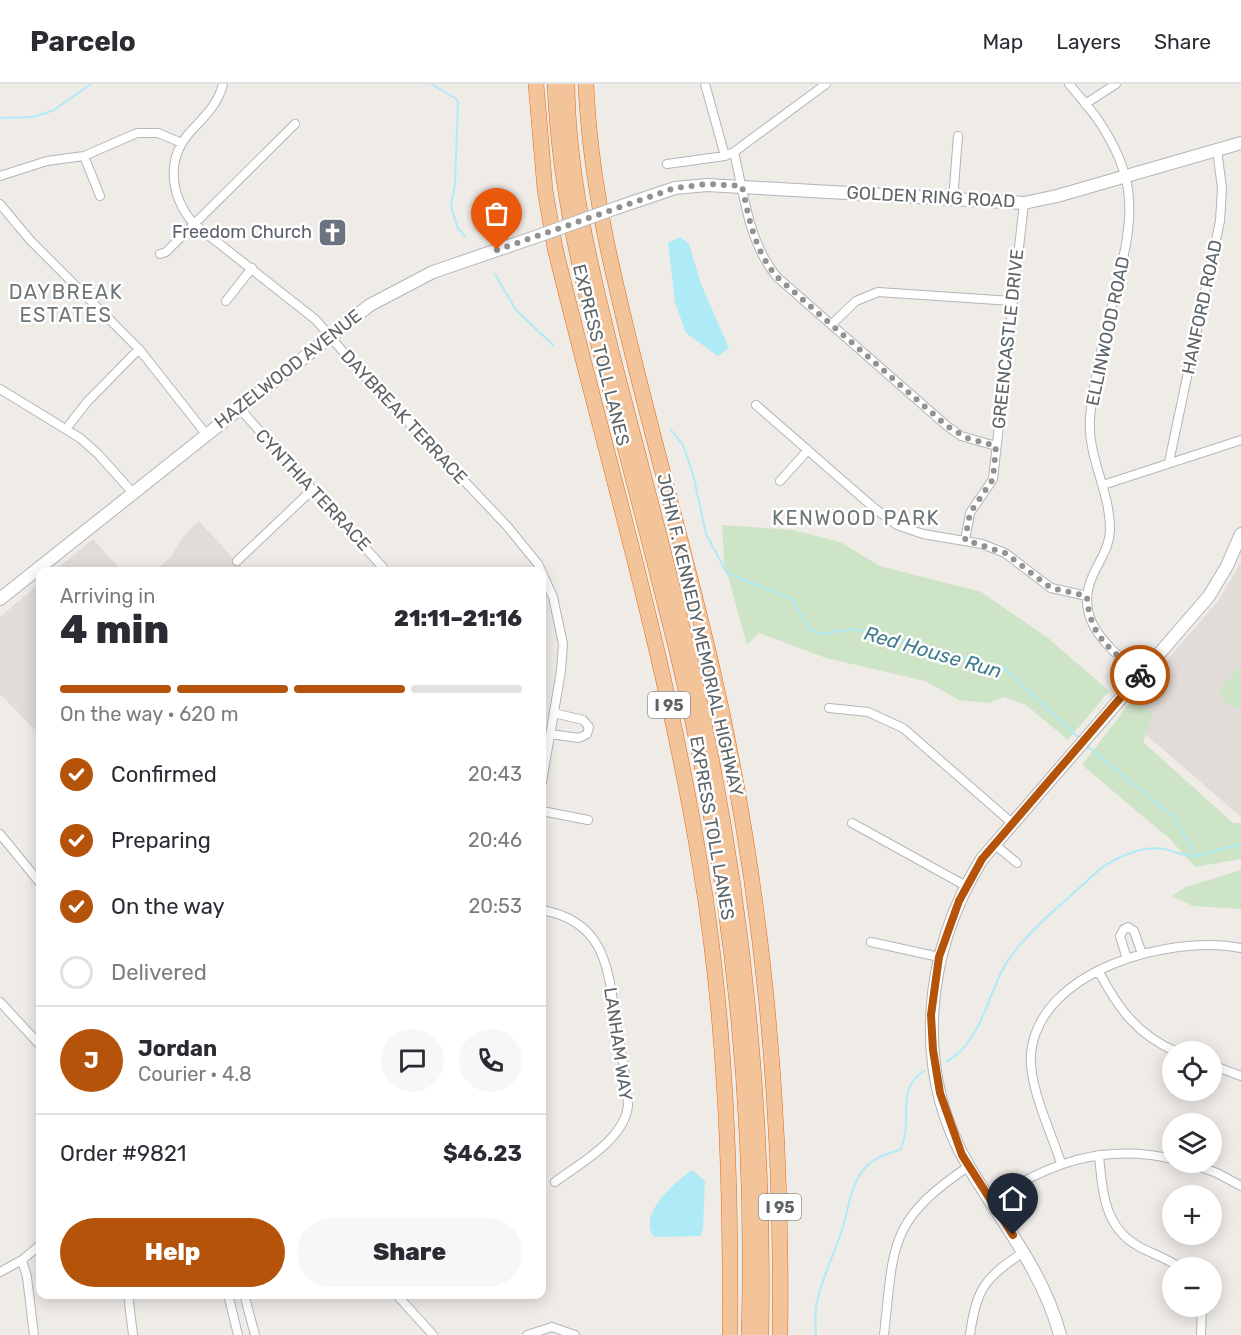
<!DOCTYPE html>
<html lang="en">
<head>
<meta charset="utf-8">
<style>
  :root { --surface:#fff; --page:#f7f7f7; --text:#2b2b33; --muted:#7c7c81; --line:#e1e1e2; --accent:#b45309 }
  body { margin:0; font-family:Rubik,sans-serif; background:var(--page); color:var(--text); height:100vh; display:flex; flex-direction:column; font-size:22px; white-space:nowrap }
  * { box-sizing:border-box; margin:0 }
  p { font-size:20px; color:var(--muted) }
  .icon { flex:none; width:33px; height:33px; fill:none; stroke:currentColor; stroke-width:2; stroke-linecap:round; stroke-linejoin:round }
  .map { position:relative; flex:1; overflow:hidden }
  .side { position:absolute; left:36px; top:483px; width:510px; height:732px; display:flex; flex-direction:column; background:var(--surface); border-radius:12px; box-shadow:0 3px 15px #0003 }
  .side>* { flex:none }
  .controls { position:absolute; left:1162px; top:957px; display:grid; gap:12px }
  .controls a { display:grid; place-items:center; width:60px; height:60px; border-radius:50%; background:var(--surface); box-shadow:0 3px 15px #0003; font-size:30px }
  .pin { position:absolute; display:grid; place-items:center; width:51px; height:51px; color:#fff; margin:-62px -26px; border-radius:50% 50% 50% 0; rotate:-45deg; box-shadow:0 0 6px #0007 }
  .pin .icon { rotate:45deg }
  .courier { position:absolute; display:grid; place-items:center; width:60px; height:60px; margin:-30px; border:4px solid #b45309; border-radius:50%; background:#fff; color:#222; box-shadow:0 2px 8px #0007 }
  .summary em { font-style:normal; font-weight:800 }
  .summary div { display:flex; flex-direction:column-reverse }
  .summary { display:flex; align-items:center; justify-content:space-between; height:102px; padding:0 24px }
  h1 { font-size:39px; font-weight:800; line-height:45px }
  .bar { display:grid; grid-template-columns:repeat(4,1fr); gap:9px 6px; align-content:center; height:72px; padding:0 24px }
  .bar i { height:8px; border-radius:4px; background:var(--line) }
  .bar .active { background:var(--accent) }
  .bar p { grid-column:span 4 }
  .line { display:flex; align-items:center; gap:15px; padding:0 24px; border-top:2px solid var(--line) }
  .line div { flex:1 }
  .round { display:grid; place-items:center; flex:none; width:63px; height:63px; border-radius:32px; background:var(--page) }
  ol { padding:0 24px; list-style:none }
  li { display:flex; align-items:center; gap:18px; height:66px }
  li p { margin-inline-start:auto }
  li .icon { padding:6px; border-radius:50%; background:var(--accent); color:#fff; stroke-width:4 }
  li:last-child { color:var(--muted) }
  li i { width:33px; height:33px; border:3px solid var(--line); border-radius:50% }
  .button { display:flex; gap:12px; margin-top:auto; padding:12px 24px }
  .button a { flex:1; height:69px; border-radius:36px; background:var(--accent); color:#fff; font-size:24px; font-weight:800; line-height:69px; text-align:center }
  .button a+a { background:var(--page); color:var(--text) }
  header { display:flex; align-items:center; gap:36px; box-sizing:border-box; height:84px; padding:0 30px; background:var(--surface); border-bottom:2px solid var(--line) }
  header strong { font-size:28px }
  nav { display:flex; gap:33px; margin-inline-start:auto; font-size:21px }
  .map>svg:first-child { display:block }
  .education { fill:#e2dcd8 }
  .green { fill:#cee4c6 }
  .water { fill:#afebf7 }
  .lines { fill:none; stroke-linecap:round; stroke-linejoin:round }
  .stream { stroke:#afebf7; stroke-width:2 }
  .street-casing { stroke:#b2b6b8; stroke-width:10 }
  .secondary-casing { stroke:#b1b5b8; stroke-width:14 }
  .highway-casing { stroke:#e06a16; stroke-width:16 }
  .street { stroke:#fff; stroke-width:8 }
  .secondary { stroke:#fff; stroke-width:12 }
  .highway { stroke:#f3c49a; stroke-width:15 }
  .secondary-bridge-casing { stroke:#b1b5b8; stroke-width:14; stroke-linecap:butt }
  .secondary-bridge { stroke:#fff; stroke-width:12 }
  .done { stroke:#919393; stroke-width:6; stroke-dasharray:0 10.8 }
  .route { stroke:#b45309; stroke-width:8 }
  .labels { text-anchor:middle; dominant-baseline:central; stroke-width:5; stroke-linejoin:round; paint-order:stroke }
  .shield { fill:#fff; stroke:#8e9294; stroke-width:1.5 }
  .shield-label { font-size:16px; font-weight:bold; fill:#5e6466 }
  .street-label { font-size:18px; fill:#5e6466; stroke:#fff }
  .worship-label { font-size:18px; fill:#5b616d; stroke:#fff; text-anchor:end }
  .neighbourhood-label { font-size:20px; letter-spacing:1.5px; fill:#6f7678; stroke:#fff }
  .water-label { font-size:20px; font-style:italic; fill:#427c8f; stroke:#fff }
</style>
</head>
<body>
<header>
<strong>Parcelo</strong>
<nav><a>Map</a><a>Layers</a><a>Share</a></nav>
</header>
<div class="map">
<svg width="1241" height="1251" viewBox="0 0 1241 1251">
  <rect width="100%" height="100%" fill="#efebe7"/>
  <path class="education" d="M199 437 245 487 152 488 170 474 183 453Z
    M93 455 122 487H54Z
    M1241 478V733L1121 629 1218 517Z
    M40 499V651L0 610V533Z"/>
  <path class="green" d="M722 441 793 446 840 458 880 482 981 508 1048 554 1109 607 1068 656 1026 621 1005 613 988 619 959 616 925 597 826 574 759 549 747 561 724 478Z
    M1237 584H1241V624C1229 625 1223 618 1219 608Z
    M1133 615 1153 631 1143 658 1233 739H1241V775L1195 783 1170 755 1082 681Z
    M1241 786V825L1193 822 1172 812 1186 803Z"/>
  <path class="water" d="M680 153 689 160 701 200 729 264 718 272 686 249 675 219 668 159Z
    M692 1086 705 1097 703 1145 700 1152 654 1153C637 1130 675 1098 692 1086Z"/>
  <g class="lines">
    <path class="stream" d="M431 0 455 14 458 18 455 100 451 122 458 145 465 152
      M0 34 34 33 54 26 91 0
      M495 190 516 226 554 262
      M671 346 683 361 693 390 706 450 727 489 792 515 809 545 820 550 854 545 1004 584 1081 656
      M1087 662 1172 731 1197 772 1241 760
      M946 978C979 960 986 918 1002 887 1018 853 1072 812 1100 785 1117 773 1142 761 1164 765 1175 767 1184 773 1196 772
      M816 1251C816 1241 814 1228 817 1218 822 1194 833 1172 841 1149 849 1127 849 1102 865 1084 874 1073 889 1070 901 1065 914 1033 894 1007 924 987"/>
    <defs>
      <path id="street" d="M223 0C218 20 206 31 192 46 165 74 170 111 193 139L316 236 357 284 507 442 538 480 553 513 563 560 561 587 542 698
        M705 0 725 72
        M1069 0C1081 15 1096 30 1105 47 1117 66 1128 92 1129 115 1131 143 1124 172 1117 200 1107 244 1094 289 1090 334 1087 373 1110 406 1110 445 1110 463 1100 475 1093 491 1072 537 1110 564 1141 592
        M1085 20 1116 0
        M734 68C744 110 748 158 777 193L947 342 961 352 996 362
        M84 72 100 112
        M667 80 725 72 734 68 826 0
        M0 92 47 77 84 72 137 49H158L182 59
        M953 116 958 52
        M0 120 30 156 139 265 206 350
        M160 170 166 168 295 40
        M226 217 252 184
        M832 240 856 217 878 208 1012 217
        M0 305 80 354 98 370 133 409
        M756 321 873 423 897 441 923 450 982 460 1005 469 1051 504 1087 512
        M239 324 387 488
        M66 345 87 318 139 265
        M1169 378 1220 137 1222 104 1217 66
        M780 397 808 366
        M1103 401 1241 356
        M965 456 970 429 993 395 1024 119
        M237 477 311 407
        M829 624 868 628 903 644 1012 739
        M550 650 579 654 587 650 589 643 583 636 554 629
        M542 727 588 736
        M852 739 966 802
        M0 750 40 799
        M994 760 1017 779
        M542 826C608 838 608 888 617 943 621 969 627 995 628 1022 624 1056 580 1079 555 1098
        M871 858 939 873
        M1127 875 1120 852 1124 845 1128 843 1134 847 1142 870
        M1099 888C1118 924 1137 951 1177 968
        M0 918 40 961
        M1212 981 1241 992
        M1099 1071C1102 1106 1104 1143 1138 1162 1152 1170 1167 1174 1180 1184
        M1187 1078 1217 1089 1241 1102
        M1061 1079C1051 1048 1028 1001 1031 969 1040 885 1172 850 1241 864
        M991 1117C1048 1079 1103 1059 1173 1075
        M22 1176 27 1193 34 1251
        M0 1188 22 1176 40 1161
        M128 1210 133 1251
        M228 1210 238 1251
        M244 1210 255 1251
        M396 1210 433 1251
        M527 1251 552 1243 575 1251
        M884 1251C894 1160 888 1137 969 1082
        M970 1251C976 1205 985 1193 1024 1168
        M1201 1251 1202 1222"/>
      <path id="secondary" d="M616 124 675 104 707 101 1024 119 1057 112 1241 59
        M0 515 370 221 433 188 541 151
        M1060 1251C1043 1187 1002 1139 969 1083 912 986 924 868 982 775L1209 512 1227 482 1241 450"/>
      <path id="highway" d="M536 0 545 106 555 164C605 369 666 572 700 780 726 936 731 1093 730 1251
        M555 0C559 104 583 201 609 301 632 390 655 478 677 567 731 792 756 1020 749 1251
        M567 0C568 93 590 181 612 270 638 373 667 476 691 580 743 803 765 1022 761 1251
        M586 0C590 97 611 183 634 276 659 377 687 478 711 579 763 803 783 1022 780 1251"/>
    </defs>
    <use href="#street" class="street-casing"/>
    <use href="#secondary" class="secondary-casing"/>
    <use href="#highway" class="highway-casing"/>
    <use href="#street" class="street"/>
    <use href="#secondary" class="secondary"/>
    <use href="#highway" class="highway"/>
    <defs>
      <path id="secondary-bridge" d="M541 151 616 124"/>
    </defs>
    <use href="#secondary-bridge" class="secondary-bridge-casing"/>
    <use href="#secondary-bridge" class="secondary-bridge"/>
  </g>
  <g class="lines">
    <path class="done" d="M497 166 675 104 707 100 742 102C749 134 754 166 777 193L947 342 967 354 996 362 993 395 970 429 965 456 1005 469 1051 504 1087 512C1089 553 1112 566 1140 591"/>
    <path class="route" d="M1013 1151 962 1071 940 1009 933 966 931 931 939 873 959 817 982 775 1140 591"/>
  </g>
  <defs>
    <symbol id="church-square" viewBox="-11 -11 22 22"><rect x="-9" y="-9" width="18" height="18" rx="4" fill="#6b7280" stroke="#fff"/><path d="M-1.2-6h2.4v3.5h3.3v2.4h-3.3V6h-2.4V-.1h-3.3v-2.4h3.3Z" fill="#fff"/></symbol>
  </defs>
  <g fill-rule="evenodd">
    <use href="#church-square" x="316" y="132" width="33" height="33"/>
  </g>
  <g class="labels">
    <g class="shield">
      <rect x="648" y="608" width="42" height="26" rx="4.5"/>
      <rect x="759" y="1110" width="42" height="26" rx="4.5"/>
    </g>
    <g class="shield-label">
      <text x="669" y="621">I 95</text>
      <text x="780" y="1123">I 95</text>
    </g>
    <g class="street-label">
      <text transform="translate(931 113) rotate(3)">GOLDEN RING ROAD</text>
      <text transform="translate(1202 223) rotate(-78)">HANFORD ROAD</text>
      <text transform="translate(1108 247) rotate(-78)">ELLINWOOD ROAD</text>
      <text transform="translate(1008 255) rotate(-84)">GREENCASTLE DRIVE</text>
      <text transform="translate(601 271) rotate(76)">EXPRESS TOLL LANES</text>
      <text transform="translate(288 285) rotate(-38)">HAZELWOOD AVENUE</text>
      <text transform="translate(404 333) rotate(47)">DAYBREAK TERRACE</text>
      <text transform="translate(313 406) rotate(47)">CYNTHIA TERRACE</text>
      <text transform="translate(700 551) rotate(77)">JOHN F. KENNEDY MEMORIAL HIGHWAY</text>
      <text transform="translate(712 744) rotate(80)">EXPRESS TOLL LANES</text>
      <text transform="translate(618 960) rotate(82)">LANHAM WAY</text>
    </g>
    <g class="worship-label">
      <text x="312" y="148">Freedom Church</text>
    </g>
    <g class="neighbourhood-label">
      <text x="66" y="208">DAYBREAK<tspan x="66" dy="23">ESTATES</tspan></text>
      <text x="856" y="434">KENWOOD PARK</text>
    </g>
    <g class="water-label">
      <text transform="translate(933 568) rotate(16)">Red House Run</text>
    </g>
  </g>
</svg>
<div class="controls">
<a><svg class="icon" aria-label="locate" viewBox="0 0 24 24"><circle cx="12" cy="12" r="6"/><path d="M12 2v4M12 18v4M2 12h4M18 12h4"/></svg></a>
<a><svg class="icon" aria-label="layers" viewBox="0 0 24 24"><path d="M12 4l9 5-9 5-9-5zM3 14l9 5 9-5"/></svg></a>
<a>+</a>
<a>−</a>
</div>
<div class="pin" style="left:497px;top:166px;background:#ea580c"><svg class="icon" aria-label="bag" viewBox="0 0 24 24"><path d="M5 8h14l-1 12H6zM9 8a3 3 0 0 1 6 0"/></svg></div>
<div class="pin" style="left:1013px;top:1151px;background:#1f2937"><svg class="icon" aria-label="home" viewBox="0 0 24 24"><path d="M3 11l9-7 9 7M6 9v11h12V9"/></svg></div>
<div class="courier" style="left:1140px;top:591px"><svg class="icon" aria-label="bike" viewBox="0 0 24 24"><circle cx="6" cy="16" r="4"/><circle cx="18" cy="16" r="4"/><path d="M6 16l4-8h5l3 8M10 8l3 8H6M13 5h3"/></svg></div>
<section class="side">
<div class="summary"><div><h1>4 min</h1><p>Arriving in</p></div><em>21:11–21:16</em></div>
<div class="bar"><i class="active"></i><i class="active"></i><i class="active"></i><i></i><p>On the way · 620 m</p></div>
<ol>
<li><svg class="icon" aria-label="check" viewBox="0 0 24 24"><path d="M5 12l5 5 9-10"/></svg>Confirmed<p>20:43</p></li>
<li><svg class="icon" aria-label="check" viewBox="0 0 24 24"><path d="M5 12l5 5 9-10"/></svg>Preparing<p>20:46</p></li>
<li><svg class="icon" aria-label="check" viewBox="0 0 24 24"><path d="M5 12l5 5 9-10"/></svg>On the way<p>20:53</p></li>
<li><i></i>Delivered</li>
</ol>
<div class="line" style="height:108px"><b class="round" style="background:var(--accent);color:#fff">J</b><div><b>Jordan</b><p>Courier · 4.8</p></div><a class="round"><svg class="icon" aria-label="chat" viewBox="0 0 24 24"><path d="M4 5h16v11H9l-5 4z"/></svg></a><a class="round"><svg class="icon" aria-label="phone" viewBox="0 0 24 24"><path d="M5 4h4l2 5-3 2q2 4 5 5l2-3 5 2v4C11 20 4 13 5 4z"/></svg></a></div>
<div class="line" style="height:78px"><div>Order #9821</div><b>$46.23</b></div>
<div class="button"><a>Help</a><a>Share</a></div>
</section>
</div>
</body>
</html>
